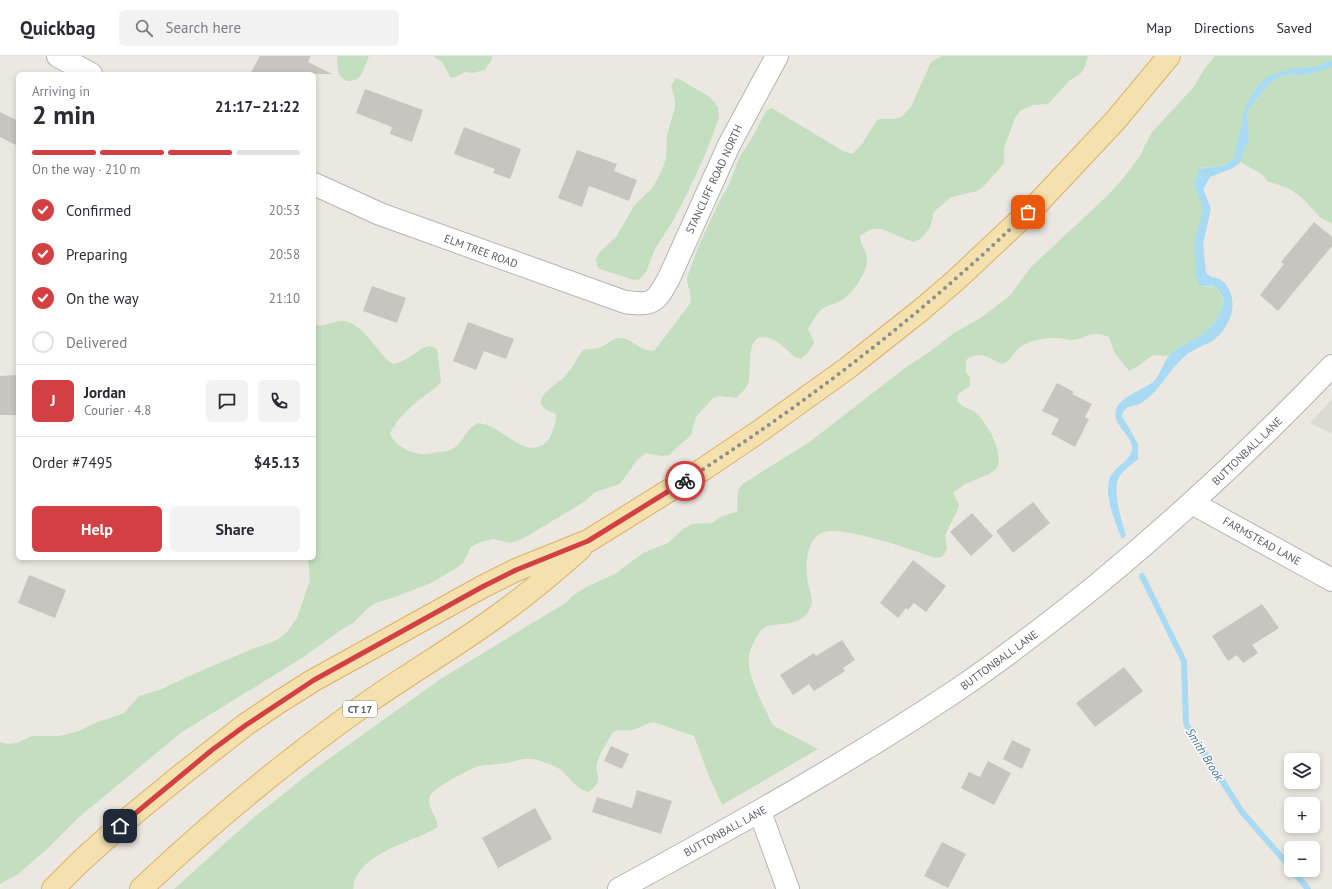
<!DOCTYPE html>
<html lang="en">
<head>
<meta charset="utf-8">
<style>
  :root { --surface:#fff; --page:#f2f2f3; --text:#2b2b33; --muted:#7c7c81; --line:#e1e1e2; --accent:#d24043 }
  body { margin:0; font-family:"PT Sans",sans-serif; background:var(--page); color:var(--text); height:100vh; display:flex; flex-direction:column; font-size:15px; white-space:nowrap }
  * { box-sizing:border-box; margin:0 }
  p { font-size:13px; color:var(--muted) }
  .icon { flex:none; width:22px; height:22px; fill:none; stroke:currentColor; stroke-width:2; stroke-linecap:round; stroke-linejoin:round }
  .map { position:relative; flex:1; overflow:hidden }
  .drawer { position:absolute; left:16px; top:16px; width:300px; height:488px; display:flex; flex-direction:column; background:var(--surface); border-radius:6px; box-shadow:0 2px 6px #0003 }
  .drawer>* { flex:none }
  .buttons { position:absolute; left:1284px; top:697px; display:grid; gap:8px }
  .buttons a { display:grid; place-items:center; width:36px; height:36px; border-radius:6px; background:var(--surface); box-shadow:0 2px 6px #0003; font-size:20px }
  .pin { position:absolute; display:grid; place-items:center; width:34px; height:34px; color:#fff; margin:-17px; border-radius:8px; box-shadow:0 2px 6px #0006 }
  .courier { position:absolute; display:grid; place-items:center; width:40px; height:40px; margin:-20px; border:3px solid #d24043; border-radius:50%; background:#fff; color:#222; box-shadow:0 1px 5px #0007 }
  .head em { font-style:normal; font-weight:600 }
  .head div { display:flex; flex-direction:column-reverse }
  .head { display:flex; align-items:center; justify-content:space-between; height:68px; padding:0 16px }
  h1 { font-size:26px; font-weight:600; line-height:30px }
  .bar { display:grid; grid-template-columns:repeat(4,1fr); gap:6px 4px; align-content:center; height:48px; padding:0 16px }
  .bar i { height:5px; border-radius:3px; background:var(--line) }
  .bar .active { background:var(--accent) }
  .bar p { grid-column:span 4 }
  .line { display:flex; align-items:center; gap:10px; padding:0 16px; border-top:1px solid var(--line) }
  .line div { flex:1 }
  .round { display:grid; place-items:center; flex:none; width:42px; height:42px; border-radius:6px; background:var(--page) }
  ol { padding:0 16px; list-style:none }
  li { display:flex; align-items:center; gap:12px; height:44px }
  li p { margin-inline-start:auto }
  li .icon { padding:4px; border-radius:50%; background:var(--accent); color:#fff; stroke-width:4 }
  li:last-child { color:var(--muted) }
  li i { width:22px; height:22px; border:2px solid var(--line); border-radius:50% }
  .primary-button { display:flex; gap:8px; margin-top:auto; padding:8px 16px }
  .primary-button a { flex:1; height:46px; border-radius:6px; background:var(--accent); color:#fff; font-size:16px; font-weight:600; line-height:46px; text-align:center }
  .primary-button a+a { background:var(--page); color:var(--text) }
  header { display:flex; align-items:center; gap:24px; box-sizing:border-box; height:56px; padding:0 20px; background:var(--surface); border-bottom:1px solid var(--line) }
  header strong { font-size:19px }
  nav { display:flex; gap:22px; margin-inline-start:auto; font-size:14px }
  .search { width:280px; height:36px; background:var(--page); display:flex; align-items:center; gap:10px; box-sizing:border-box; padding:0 14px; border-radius:6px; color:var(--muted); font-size:15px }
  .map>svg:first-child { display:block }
  .education { fill:#ddd9d3 }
  .green { fill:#c3dfc0; fill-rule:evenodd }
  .water { fill:#a9daf3 }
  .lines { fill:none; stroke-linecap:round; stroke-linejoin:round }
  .stream { stroke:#a9daf3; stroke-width:6 }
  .building { fill:#c8c5c0 }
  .minor-casing { stroke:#b2b4b7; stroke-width:24 }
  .primary-casing { stroke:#deb167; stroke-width:24 }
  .minor { stroke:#fff; stroke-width:22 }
  .primary { stroke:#f4e1ad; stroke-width:22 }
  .done { stroke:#8d8e8d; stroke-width:4; stroke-dasharray:0 7.2 }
  .route { stroke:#d24043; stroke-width:5 }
  .labels { text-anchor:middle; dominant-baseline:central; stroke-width:3; stroke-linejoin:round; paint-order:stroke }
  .shield { fill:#fff; stroke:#8c8e90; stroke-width:1 }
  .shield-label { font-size:10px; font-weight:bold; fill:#5a5d60 }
  .street-label { font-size:11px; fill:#5a5d60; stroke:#fff }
  .water-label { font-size:12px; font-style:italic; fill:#47779a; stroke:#fff }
</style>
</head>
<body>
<header>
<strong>Quickbag</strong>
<div class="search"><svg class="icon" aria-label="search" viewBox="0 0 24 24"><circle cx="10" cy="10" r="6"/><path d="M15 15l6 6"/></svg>Search here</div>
<nav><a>Map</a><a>Directions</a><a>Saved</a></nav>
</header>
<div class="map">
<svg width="1332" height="833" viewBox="0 0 1332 833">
  <rect width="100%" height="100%" fill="#ebe8e1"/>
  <path class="education" d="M1332 343V378L1310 367Z"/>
  <path class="green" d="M337 0H369C366 7 364 17 358 22 356 24 352 25 349 25 337 24 337 10 337 0Z
    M433 0H492V3L485 14 472 17 465 16 456 21 451 22 442 6Z
    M942 0H1088L1084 13 1080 18 1069 25 1050 46 1047 48 1033 49 1020 55 1015 62 1004 92V107L1000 112 983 131 977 135 951 141 934 156 930 171 925 178 920 183 913 186 881 173H871L860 180C860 189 868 197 867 206 867 216 851 240 842 244 835 248 826 249 820 255 815 260 812 267 808 273L814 286C811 294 807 299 800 303 790 300 782 286 769 282 743 274 753 316 748 328 746 333 740 338 736 342L719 340 713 342 696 361 691 379 669 399 661 400 646 397 637 404 620 428 595 436 584 446 524 482 511 487 493 483 478 487 471 491 463 507 455 513 431 527 395 541 376 547 368 552 352 568 344 572 302 602 182 676 79 761 46 794 17 819 0 828V686L7 688 17 687 32 680H59L79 675 95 667 124 657 139 640 162 633 187 621 252 593 270 587 280 582 287 576 297 562 310 524 308 502H314V269C326 272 337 262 348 266 359 270 369 281 376 291 382 298 386 305 394 308 398 307 402 305 406 303 415 299 426 284 437 293L441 326C436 332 429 336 424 340 412 349 395 365 390 378 395 389 409 397 421 398 426 399 432 397 437 396 441 396 448 396 452 393 464 387 464 374 478 367 497 369 509 385 526 391 536 394 548 389 551 379 554 371 557 366 556 358 552 356 541 353 541 347 541 336 557 328 563 322 572 314 576 303 583 294 589 293 596 293 601 291 608 288 613 281 621 282 633 283 644 298 655 294L689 249C694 240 687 232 687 222L699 189 720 144 729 129 739 102 752 82 766 55 771 52 775 54 843 95 852 98 862 88 877 64 880 63H896L901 61 911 51 931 6Z
    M1215 0H1332V168L1320 161 1303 143 1290 133 1267 125 1262 118 1234 103 1224 109 1201 112 1194 130 1202 146 1203 153 1204 231C1211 230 1216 230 1220 237 1230 254 1211 272 1198 282 1192 285 1185 288 1179 292 1175 294 1172 297 1169 300L1153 299 1137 311 1129 315 1114 296 1109 281C1090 273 1089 282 1073 284 1068 285 1063 282 1058 282 1046 282 1032 283 1022 290 1013 295 1011 305 1002 308 989 302 979 294 966 304V316L970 322V330L958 338 957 345 964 351 974 355 981 362 992 379 997 392 999 406 997 412 989 418 965 428 954 436V439L959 449 958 453 947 475 945 480 947 492 944 499 941 501 935 502C912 494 845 470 824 476 805 482 805 512 808 528 809 533 812 540 812 545 811 550 809 556 806 559 795 570 782 567 768 570 763 572 758 577 756 582 753 588 750 593 749 599 746 620 764 649 772 668L774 670 818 693 722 749 707 715 694 680 653 666C646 668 639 672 632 674 625 676 620 672 613 676 608 685 601 695 598 704 592 720 607 721 589 736 574 734 569 717 556 711 549 708 540 704 533 703 524 702 515 705 506 707 496 709 485 708 476 711 467 715 433 732 430 740 426 751 437 760 438 771 412 787 356 797 353 833H174L252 763 316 712 442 622 567 546 572 540 588 530 615 518 643 497 668 487 683 473 692 468 712 467 722 460 737 456C739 443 734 436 744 427L808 387 905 312 932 294 954 277 979 263 1007 242 1012 237 1031 211 1107 140 1125 120 1140 100 1149 81 1153 75 1193 32 1205 12ZM1290 13 1292 19H1285L1277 22 1269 28 1249 53 1242 73 1243 66 1255 34Z
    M676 22 679 23 710 41 718 51 719 62 705 99 686 140 673 165 655 193 646 216 640 223 634 224 600 213 597 209 596 203 599 197 616 181 634 150 652 132 660 118 666 103 667 79 675 51V44L671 30Z"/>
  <path class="water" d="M1332 4V11L1310 18 1285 19 1277 22 1269 28 1249 53 1247 58 1249 84 1244 93 1241 104 1239 108 1231 113 1210 121 1204 132V135L1211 153 1203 188 1206 216C1209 222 1216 221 1221 224 1226 227 1230 234 1231 239 1237 256 1225 277 1211 286 1201 291 1190 294 1182 303 1168 316 1157 338 1141 347 1132 352 1125 348 1122 360L1138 388V403C1132 408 1125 413 1121 418 1110 431 1122 465 1126 480L1122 483C1116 467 1103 439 1110 422 1111 418 1115 415 1117 412 1122 408 1131 401 1132 394 1134 379 1111 370 1116 354 1120 340 1144 334 1154 325 1161 318 1163 306 1170 299 1176 292 1186 288 1195 283 1208 276 1219 264 1223 249 1225 242 1219 232 1212 230 1208 229 1204 232 1200 229 1194 223 1196 211 1195 203 1195 196 1194 188 1195 182 1195 177 1198 172 1200 167 1205 151 1201 145 1194 130L1199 113 1224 109 1235 102 1236 90 1243 66 1244 53 1255 34 1266 21 1290 13 1314 11Z"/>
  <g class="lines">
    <path class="stream" d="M1142 520 1184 605 1186 668 1242 756 1291 812
      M1292 814 1308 833"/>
  </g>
  <path class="building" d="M260 0H311L308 6 332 18H250Z
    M365 33 423 54 412 86 390 78 392 71 356 57Z
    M0 56 18 65V90L0 81Z
    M464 71 521 93 510 123 493 117 495 113 454 98Z
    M577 94 617 108 614 115 637 124 629 145 589 130 582 151 558 142Z
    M1314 166 1332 181V190L1278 255 1260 239 1284 208 1281 206Z
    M372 230 406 242 397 267 363 255Z
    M468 266 514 283 506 303 484 295 476 314 453 305Z
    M18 319V359H0V320Z
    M1057 327 1074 336 1072 338 1092 348 1085 361 1089 363 1075 391 1051 378 1059 363 1042 355Z
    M1033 446 1050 467 1013 497 996 475Z
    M972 457 993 480 971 500 950 476Z
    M913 504 946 530 926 556 914 547 908 554 906 552 898 562 880 547Z
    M29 519 66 534 55 562 18 547Z
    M1262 548 1279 572 1252 589 1258 597 1243 607 1237 599 1228 605 1212 580Z
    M842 584 855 604 843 612 845 615 814 635 809 628 793 639 780 619 814 597 816 600Z
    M1124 611 1143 635 1095 671 1076 647Z
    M1012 684 1031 693 1022 713 1003 703Z
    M611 690 629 698 622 713 604 705Z
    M988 705 1011 717 994 749 961 732 969 716 980 721Z
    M637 734 672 745 661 778 592 756 597 741 632 752Z
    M535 752 552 783 498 812 482 782Z
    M942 786 966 798 948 832 924 820Z"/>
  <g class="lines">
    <defs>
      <path id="minor" d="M58 0 91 18
        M314 128 380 158 625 246C653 250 656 246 669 222L729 89 777 0
        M1192 447 1332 524
        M760 756 788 833
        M619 833C733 771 846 708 954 636 1002 604 1048 568 1093 532 1177 463 1257 388 1332 310"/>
      <path id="primary" d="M53 833 81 805 130 761 180 720 245 669 279 646 314 624 482 531 516 514 588 485 702 414 757 377 849 311 921 254 956 224 1038 147 1115 65 1169 0
        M141 833C213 765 289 702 370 645 413 615 458 589 500 558 528 538 554 516 580 493"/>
    </defs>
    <use href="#minor" class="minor-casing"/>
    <use href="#primary" class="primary-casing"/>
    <use href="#minor" class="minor"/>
    <use href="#primary" class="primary"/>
  </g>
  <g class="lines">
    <path class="done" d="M685 425C808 346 923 258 1028 156"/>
    <path class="route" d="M120 770 212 694 246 669 314 624 482 531 516 514 588 485 685 425"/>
  </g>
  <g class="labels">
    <rect class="shield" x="343" y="645" width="34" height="16" rx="3"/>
    <g class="shield-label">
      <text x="360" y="653">CT 17</text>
    </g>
    <g class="street-label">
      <text transform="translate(714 123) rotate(-65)">STANCLIFF ROAD NORTH</text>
      <text transform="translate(481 195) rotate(20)">ELM TREE ROAD</text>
      <text transform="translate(1247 395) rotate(-44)">BUTTONBALL LANE</text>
      <text transform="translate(1262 485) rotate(29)">FARMSTEAD LANE</text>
      <text transform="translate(999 604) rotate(-36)">BUTTONBALL LANE</text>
      <text transform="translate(725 775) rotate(-29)">BUTTONBALL LANE</text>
    </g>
    <g class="water-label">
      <text transform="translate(1205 698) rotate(58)">Smith Brook</text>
    </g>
  </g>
</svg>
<div class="buttons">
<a><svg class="icon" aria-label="layers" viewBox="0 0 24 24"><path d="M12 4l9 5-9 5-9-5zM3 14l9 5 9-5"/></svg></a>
<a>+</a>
<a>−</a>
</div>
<div class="pin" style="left:1028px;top:156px;background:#ea580c"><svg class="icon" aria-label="bag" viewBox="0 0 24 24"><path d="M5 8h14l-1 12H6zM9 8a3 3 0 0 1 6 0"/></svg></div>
<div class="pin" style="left:120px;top:770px;background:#1f2937"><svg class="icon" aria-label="home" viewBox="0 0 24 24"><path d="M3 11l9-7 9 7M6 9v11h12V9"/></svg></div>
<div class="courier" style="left:685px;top:425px"><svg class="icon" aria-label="bike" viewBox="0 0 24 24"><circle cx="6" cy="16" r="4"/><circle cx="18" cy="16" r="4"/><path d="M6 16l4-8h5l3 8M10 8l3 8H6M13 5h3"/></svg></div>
<section class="drawer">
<div class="head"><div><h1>2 min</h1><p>Arriving in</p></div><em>21:17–21:22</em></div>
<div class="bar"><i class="active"></i><i class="active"></i><i class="active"></i><i></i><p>On the way · 210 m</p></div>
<ol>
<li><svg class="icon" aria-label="check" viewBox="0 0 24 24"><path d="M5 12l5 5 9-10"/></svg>Confirmed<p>20:53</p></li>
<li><svg class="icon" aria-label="check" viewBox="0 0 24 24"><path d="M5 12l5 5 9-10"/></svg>Preparing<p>20:58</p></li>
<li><svg class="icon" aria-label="check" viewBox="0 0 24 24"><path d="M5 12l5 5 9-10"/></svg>On the way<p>21:10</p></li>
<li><i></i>Delivered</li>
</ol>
<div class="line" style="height:72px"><b class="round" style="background:var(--accent);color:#fff">J</b><div><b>Jordan</b><p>Courier · 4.8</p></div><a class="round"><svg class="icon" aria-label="chat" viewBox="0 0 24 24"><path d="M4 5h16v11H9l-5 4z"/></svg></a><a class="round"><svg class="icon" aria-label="phone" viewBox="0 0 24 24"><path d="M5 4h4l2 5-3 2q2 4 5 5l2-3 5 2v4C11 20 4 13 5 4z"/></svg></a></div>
<div class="line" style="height:52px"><div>Order #7495</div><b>$45.13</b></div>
<div class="primary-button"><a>Help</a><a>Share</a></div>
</section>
</div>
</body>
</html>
